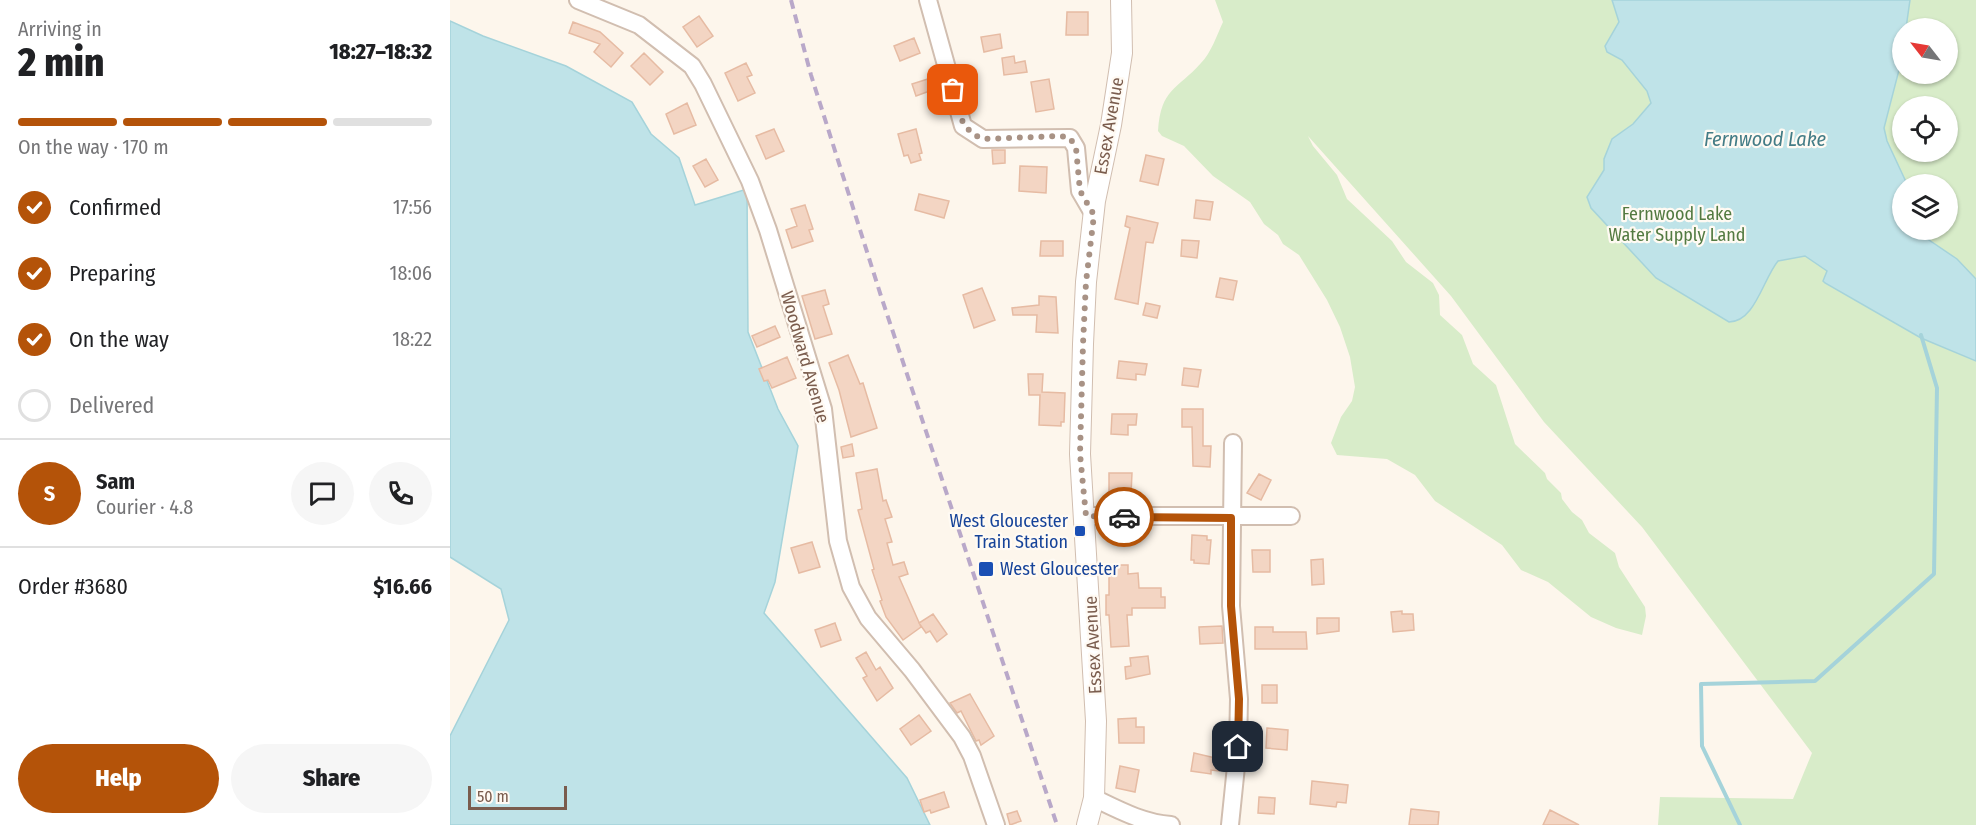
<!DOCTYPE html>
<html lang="en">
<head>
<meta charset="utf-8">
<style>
  :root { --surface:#fff; --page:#f6f6f6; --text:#202124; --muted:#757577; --line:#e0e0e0; --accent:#b45309 }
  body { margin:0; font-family:"Fira Sans Condensed",sans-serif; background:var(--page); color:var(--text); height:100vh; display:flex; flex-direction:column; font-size:22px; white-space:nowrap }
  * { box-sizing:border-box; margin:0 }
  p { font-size:20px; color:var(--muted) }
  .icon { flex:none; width:33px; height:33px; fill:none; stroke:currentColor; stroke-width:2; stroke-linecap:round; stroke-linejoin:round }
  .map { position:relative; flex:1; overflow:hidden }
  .panel { display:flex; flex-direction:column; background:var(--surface); width:450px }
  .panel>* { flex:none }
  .needle { width:39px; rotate:301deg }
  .fabs { position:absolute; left:1442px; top:18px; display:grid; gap:12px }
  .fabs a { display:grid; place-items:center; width:66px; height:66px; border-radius:50%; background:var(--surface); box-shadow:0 2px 4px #0004; font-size:30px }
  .scale { position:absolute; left:18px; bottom:15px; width:99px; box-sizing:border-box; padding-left:6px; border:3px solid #7a5c4d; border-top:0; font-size:16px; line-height:21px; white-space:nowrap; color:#7a5c4d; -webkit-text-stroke:4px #fffaf3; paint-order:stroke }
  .pin { position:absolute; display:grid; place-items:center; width:51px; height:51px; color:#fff; margin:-26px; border-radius:12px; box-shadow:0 3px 9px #0006 }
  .courier { position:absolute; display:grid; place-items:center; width:60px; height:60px; margin:-30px; border:4px solid #b45309; border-radius:50%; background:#fff; color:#222; box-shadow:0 2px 8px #0007 }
  .head em { font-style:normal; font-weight:800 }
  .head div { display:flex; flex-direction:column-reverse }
  .head { display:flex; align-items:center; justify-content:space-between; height:102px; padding:0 18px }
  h1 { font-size:39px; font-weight:800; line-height:45px }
  .bar { display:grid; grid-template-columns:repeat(4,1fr); gap:9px 6px; align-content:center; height:72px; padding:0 18px }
  .bar i { height:8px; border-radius:4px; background:var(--line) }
  .bar .current { background:var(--accent) }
  .bar p { grid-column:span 4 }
  .line { display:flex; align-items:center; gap:15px; padding:0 18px; border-top:2px solid var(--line) }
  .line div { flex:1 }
  .round { display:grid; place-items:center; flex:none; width:63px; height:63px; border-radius:32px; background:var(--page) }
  ol { padding:0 18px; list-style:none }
  li { display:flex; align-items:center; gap:18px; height:66px }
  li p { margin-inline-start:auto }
  li .icon { padding:6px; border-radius:50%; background:var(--accent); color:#fff; stroke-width:4 }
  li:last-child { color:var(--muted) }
  li i { width:33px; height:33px; border:3px solid var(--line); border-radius:50% }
  .action { display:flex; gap:12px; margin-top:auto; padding:12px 18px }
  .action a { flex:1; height:69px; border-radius:36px; background:var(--accent); color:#fff; font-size:24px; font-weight:800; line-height:69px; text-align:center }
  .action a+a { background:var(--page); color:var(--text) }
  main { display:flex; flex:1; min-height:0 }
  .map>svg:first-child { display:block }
  .green { fill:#d8ecc9; fill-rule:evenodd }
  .water { fill:#bfe3e8; stroke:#a5d3da; stroke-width:1.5 }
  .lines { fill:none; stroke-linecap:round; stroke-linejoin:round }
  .stream { stroke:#a5d3da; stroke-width:4 }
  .building { fill:#f3d5c3; stroke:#e6bba3; stroke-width:1.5 }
  .minor-casing { stroke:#d1beb0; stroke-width:20 }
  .tertiary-casing { stroke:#d1beb0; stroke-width:22 }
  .minor { stroke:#fff; stroke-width:16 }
  .tertiary { stroke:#fff; stroke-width:20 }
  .rail { stroke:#b9a8c9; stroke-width:4; stroke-dasharray:9 6; stroke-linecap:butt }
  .done { stroke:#a89285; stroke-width:6; stroke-dasharray:0 10.8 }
  .route { stroke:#b45309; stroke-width:8 }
  .transit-dot { fill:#1a4fb4; stroke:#fffaf3; stroke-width:2 }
  .labels { text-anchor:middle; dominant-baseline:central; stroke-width:4.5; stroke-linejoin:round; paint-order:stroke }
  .street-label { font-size:18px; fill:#7a5c4d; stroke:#fffaf3 }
  .park-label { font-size:18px; fill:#537a41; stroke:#fffaf3 }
  .transit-label { font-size:18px; fill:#164399; stroke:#fffaf3; text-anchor:end }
  .water-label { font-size:20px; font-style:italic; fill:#437c86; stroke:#fffaf3 }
</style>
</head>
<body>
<main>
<section class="panel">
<div class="head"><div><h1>2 min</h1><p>Arriving in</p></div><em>18:27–18:32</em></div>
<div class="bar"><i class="current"></i><i class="current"></i><i class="current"></i><i></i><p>On the way · 170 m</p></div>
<ol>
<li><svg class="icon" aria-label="check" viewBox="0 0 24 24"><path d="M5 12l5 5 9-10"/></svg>Confirmed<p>17:56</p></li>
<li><svg class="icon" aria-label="check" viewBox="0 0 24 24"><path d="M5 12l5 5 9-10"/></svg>Preparing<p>18:06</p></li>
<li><svg class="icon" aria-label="check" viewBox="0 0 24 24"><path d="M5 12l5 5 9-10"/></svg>On the way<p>18:22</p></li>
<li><i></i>Delivered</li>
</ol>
<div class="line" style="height:108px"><b class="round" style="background:var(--accent);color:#fff">S</b><div><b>Sam</b><p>Courier · 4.8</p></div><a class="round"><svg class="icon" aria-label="chat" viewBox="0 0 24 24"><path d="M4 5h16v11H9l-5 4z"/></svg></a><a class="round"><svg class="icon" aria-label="phone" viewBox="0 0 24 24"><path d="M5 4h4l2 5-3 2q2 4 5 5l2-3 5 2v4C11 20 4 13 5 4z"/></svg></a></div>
<div class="line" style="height:78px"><div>Order #3680</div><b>$16.66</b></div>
<div class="action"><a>Help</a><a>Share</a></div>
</section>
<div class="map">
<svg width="1526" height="825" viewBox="0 0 1526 825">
  <rect width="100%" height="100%" fill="#fdf6ec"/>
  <path class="green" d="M765 0H1526V825H1208L1210 797 1343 799 1362 753 1192 527 1094 422 1001 296 858 136 863 146 887 175 897 199 942 241 956 262 983 283 989 295 990 315 1012 335 1023 364 1046 385 1065 444 1095 473 1097 479 1111 493 1112 499 1122 512 1132 520 1139 533 1165 553 1169 567 1195 607 1196 616 1192 635 1166 628 1141 617 1098 582 1071 570 1052 545 985 501 965 475 937 459 887 455 881 443 891 417 902 401 905 387 900 357 890 327 877 300 849 255 833 244 828 235 814 224 800 202 763 176 734 146 712 136 708 131C711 88 727 90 751 63 761 53 767 35 773 22ZM1452 28H1497V74H1452ZM1452 106H1497V152H1452ZM1452 184H1497V230H1452Z"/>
  <path class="water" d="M1162 0H1460L1456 28H1452L1449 70 1434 128 1437 141 1457 184H1452V230H1470L1476 238 1507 259 1526 279V361L1471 338 1375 283 1373 281 1377 271 1355 256 1328 261C1313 279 1305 322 1279 322L1206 278 1141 208 1137 197 1154 170V159L1162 139 1183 124 1201 103 1197 91 1172 60 1157 52 1155 46 1169 22Z
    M0 21 33 36 116 66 182 102 201 134 229 158 245 205 297 189 298 332 328 409 348 446 325 582 314 613 457 778 480 825H0V736L59 620 51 589 0 557Z"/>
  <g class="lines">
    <path class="stream" d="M1290 825 1252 746 1251 684 1365 681 1484 574 1487 388 1471 335"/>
  </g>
  <path class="building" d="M617 12H638V35H616Z
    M249 16 263 36 247 47 233 27Z
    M123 22 150 32 173 53 161 67 144 52 150 44 119 33Z
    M550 34 552 48 534 52 531 37Z
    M464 38 470 53 450 61 444 46Z
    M194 53 213 72 200 85 181 66Z
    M564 56 565 63 575 61 577 72 554 75 552 58Z
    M296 63 302 75 297 77 305 93 288 101 275 73Z
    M481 78 485 89 466 96 462 84Z
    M599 79 604 109 586 112 581 82Z
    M237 103 246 125 224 134 216 114Z
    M324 129 334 151 316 159 306 136Z
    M466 129 472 153 469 154 471 160 461 163 458 155 454 156 448 134Z
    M542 150H555V163L543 164Z
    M696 155 714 159 708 185 690 181Z
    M256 159 268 180 255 187 243 166Z
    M570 166 597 167 596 193 569 191Z
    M469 194 499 201 494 218 465 210Z
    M746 200 763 202 760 220 744 218Z
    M355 205 363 229 359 230 363 241 342 248 336 230 347 226 341 209Z
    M677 216 708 223 703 243 696 242 688 304 665 299 680 228 675 226Z
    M732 240 749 241 747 258 731 256Z
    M591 241H613V256H590Z
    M770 278 787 281 783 300 766 297Z
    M532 288 545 320 524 328 513 295Z
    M375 290 379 304 373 306 382 334 365 339 352 296Z
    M589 296 606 297 608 333 586 332 587 315H563L562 308 589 305Z
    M696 303 710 306 707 318 693 315Z
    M325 326 330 337 307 347 302 336Z
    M398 355 410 384 413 383 427 428 401 437 389 390 379 363Z
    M337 357 346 378 322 388 318 380 314 381 309 369Z
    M669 361 697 364 695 375 686 374V380L667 378Z
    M734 368 751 370 748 387 732 385Z
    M578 374H593L592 392 615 393 614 422H611V426L589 425 590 395H579Z
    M732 409H753V446H761L760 467 743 466 742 427H732Z
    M662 414H687L686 425H678V435L661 434Z
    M402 444 404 456 393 458 391 447Z
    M427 469 433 501 436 500 442 517 435 519 442 542 437 543 443 565 454 562 458 574 449 577 471 627 453 640 436 617 430 601 432 600 422 570 424 569 408 510 412 509 406 473Z
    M659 473H682L681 494H659Z
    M809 474 821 480 811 500 797 493Z
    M742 535 757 536V540H761L759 564 744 563V560H741Z
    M362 542 370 567 349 573 341 548Z
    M802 550H820V572H803Z
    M873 559 874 584 862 585 861 560Z
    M659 565H678V574L688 573 689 588H711V597H715V608H682V615H677L679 646 661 647 659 615H656V595H659Z
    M952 611V614H963L964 630 943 632 941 612Z
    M483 614 497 634 487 642 480 631 476 633 469 623Z
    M867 618H889V631L867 634Z
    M385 623 391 640 371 647 365 630Z
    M772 626 773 643 750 644 749 627Z
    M805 627H823V632H856L857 649H805Z
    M416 652 426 670 430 667 443 688 427 701 413 678 417 676 406 658Z
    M698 656 700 674 676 679 675 667 681 666 680 658Z
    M812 685H827V703H812Z
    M520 694 544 736 531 745 529 740 526 741 511 711 507 713 500 703Z
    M469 715 481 731 461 745 450 729Z
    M686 718V727H694V743H669L668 719Z
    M817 728 838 730 837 750 816 748Z
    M744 753 770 759 769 771 761 770V774L741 771Z
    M670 766 689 770 685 792 666 788Z
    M862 781 898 785 896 803 887 802 886 807 860 804Z
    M494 792 499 807 481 813 480 810 474 812 470 800Z
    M809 797 825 798 824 814 808 813Z
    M961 809 989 812 988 825H959Z
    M1100 810 1129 825H1093Z
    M567 811 571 821 560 825 557 814Z"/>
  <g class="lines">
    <defs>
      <path id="minor" d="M128 0 189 25 242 66 253 84 300 181 318 230 373 409 388 541 401 587 418 618 462 670 512 737 522 756 546 825
        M478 0 513 126 533 139 620 138 626 148 630 191 644 215
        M636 516H841
        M644 798C669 810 693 823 721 825
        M780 825 788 747 789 699 781 606 783 443"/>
      <path id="tertiary" d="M637 825 644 798 646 721 630 454 633 344 636 282 645 201 661 125 672 53 671 0"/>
    </defs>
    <use href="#minor" class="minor-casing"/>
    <use href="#tertiary" class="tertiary-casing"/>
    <use href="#minor" class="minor"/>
    <use href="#tertiary" class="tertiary"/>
    <path class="rail" d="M341 0 361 75 431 296 607 825"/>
  </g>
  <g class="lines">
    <path class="done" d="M503 90C508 112 511 130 533 139L610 136 620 138 626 148 630 191 644 215 636 282 633 344 630 454 636 516 674 517"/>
    <path class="route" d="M674 517 781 518V606L789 699 788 747"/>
  </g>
  <g class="transit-dot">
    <rect x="624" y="525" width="12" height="12" rx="3"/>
    <rect x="528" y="561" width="16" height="16" rx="3"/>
  </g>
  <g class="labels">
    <g class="street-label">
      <text transform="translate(659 126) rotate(-80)">Essex Avenue</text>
      <text transform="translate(355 357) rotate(74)">Woodward Avenue</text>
      <text transform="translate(643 645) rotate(-93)">Essex Avenue</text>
    </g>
    <g class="park-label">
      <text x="1227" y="214">Fernwood Lake<tspan x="1227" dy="21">Water Supply Land</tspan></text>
    </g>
    <g class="transit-label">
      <text x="618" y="521">West Gloucester<tspan x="618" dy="21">Train Station</tspan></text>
      <text x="550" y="569" text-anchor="start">West Gloucester</text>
    </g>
    <g class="water-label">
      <text x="1315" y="139">Fernwood Lake</text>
    </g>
  </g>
</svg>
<div class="fabs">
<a><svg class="needle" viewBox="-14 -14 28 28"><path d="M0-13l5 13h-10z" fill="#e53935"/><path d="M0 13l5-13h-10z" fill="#757577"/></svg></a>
<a><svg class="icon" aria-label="locate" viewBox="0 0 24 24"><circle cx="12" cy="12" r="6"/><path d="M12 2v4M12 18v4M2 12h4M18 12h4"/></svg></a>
<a><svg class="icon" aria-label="layers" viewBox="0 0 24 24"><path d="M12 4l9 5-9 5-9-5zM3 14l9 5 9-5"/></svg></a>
</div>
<div class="scale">50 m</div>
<div class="pin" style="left:503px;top:90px;background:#ea580c"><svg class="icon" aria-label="bag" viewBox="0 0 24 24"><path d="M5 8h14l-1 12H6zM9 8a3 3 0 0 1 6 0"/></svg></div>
<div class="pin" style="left:788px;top:747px;background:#1f2937"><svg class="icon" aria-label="home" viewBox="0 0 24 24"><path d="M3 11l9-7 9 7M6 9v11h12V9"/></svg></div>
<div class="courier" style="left:674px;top:517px"><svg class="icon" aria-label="car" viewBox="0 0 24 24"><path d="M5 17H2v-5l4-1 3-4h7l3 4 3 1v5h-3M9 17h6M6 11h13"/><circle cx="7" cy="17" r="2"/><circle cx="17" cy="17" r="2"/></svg></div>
</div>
</main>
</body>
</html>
